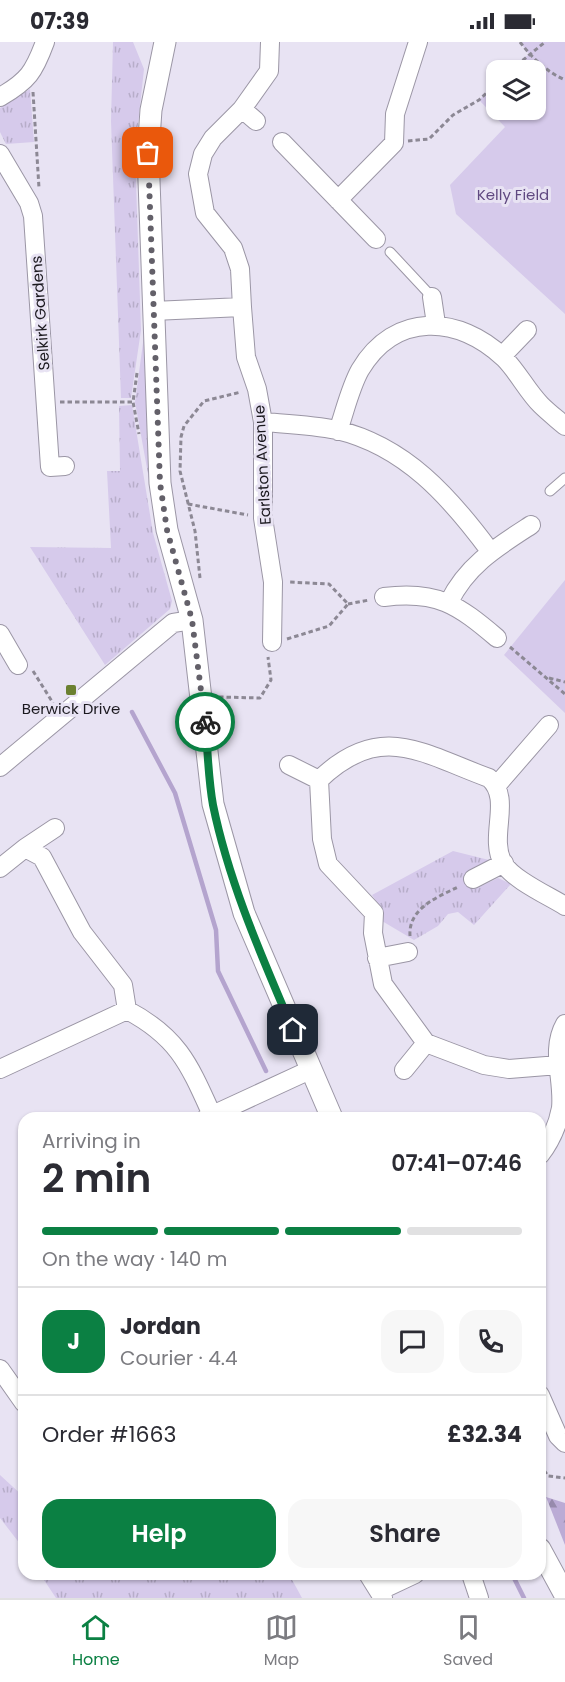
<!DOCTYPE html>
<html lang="en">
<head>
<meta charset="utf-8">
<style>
  :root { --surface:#fff; --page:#f7f7f7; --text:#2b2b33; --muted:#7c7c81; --line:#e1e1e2; --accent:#0b8043 }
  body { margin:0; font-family:Poppins,sans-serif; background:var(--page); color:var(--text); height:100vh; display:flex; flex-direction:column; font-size:22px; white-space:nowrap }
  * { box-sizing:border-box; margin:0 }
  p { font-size:20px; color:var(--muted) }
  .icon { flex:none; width:33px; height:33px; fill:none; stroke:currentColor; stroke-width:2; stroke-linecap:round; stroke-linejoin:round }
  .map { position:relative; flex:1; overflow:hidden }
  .panel { position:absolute; left:18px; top:1070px; width:528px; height:468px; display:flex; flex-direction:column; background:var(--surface); border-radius:18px; box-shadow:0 2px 4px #0004 }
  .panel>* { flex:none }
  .controls { position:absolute; left:486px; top:18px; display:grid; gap:12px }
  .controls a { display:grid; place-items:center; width:60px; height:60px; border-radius:12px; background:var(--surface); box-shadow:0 2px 4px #0004; font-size:30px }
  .pin { position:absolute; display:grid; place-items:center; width:51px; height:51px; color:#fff; margin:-26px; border-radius:12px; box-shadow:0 3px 9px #0006 }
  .courier { position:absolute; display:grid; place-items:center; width:60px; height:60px; margin:-30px; border:4px solid #0b8043; border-radius:50%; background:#fff; color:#222; box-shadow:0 2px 8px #0007 }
  .head em { font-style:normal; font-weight:600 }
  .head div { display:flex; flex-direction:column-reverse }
  .head { display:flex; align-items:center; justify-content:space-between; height:102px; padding:0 24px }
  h1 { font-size:39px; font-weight:600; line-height:45px }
  .bar { display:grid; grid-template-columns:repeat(4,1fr); gap:9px 6px; align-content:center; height:72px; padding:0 24px }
  .bar i { height:8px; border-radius:4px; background:var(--line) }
  .bar .current { background:var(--accent) }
  .bar p { grid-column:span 4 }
  .line { display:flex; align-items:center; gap:15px; padding:0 24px; border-top:2px solid var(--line) }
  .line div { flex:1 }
  .round { display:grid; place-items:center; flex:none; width:63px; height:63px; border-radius:18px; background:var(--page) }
  .button { display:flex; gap:12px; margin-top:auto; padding:12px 24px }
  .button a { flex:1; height:69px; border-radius:18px; background:var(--accent); color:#fff; font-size:24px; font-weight:600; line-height:69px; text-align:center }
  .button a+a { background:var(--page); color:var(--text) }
  .status { display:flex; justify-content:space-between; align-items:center; height:42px; padding:0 30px; background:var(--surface); direction:ltr }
  .status svg { height:16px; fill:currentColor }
  .tab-bar { display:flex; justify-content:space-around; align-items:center; height:84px; border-top:2px solid var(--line); background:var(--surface); font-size:16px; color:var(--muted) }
  .tab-bar a { display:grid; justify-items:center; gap:3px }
  .tab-bar .current { color:var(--accent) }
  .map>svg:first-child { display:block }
  .grass { fill:url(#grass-tufts) }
  .forest { fill:url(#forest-firs) }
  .green { fill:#d6caeb }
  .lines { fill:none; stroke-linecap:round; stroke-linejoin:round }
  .stream { stroke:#b4a4ce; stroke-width:4.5 }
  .service-casing { stroke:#9b96a5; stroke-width:11 }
  .minor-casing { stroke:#9b96a5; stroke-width:20 }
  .tertiary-casing { stroke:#9b96a5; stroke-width:23 }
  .path { stroke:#8c8894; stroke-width:3; stroke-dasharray:4.5 3; stroke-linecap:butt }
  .service { stroke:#fff; stroke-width:9 }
  .minor { stroke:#fff; stroke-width:18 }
  .tertiary { stroke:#fff; stroke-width:21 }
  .done { stroke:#636069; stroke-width:6; stroke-dasharray:0 10.8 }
  .route { stroke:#0b8043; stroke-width:8 }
  .poi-dot { fill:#6b8030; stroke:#e8e3f3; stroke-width:2 }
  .labels { text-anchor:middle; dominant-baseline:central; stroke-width:6; stroke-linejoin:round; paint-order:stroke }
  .park-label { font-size:15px; fill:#604981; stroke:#e8e3f3 }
  .street-label { font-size:15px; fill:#1b191f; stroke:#e8e3f3 }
  .poi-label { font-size:15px; fill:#1b191f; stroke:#e8e3f3 }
</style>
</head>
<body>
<div class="status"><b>07:39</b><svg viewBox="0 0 49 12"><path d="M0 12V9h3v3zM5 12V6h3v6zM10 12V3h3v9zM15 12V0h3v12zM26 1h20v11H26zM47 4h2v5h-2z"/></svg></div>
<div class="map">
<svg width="565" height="1556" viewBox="0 0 565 1556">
  <defs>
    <pattern id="grass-tufts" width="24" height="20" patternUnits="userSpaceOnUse" patternTransform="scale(1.5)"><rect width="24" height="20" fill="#d6caeb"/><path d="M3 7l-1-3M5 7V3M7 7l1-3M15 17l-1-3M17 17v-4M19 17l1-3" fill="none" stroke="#b7adc9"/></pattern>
    <pattern id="forest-firs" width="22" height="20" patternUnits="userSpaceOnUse" patternTransform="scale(1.5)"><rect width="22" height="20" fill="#bbabd5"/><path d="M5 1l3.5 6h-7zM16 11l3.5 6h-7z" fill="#978aac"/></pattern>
  </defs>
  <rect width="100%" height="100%" fill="#e8e3f3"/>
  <path class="grass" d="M113 0H133L144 27 135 110 141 288 131 356H121L111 79Z
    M30 47 34 100 6 102 0 90V66Z
    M145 286 150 443 135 360Z
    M132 363 153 491 172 559 170 567 105 623 30 505 111 506 107 429H120L119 364Z
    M453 809 489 818 466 830 475 847 498 836 511 842 474 883 458 870 448 872 438 884 414 898 382 879 383 869 372 853Z
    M0 1433 24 1455V1507L0 1476Z
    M40 1532H289L302 1556H56Z"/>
  <path class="forest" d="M546 1455 565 1461V1503Z"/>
  <path class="green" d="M520 0H565V272L456 172 450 143 505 85 479 58 496 42V68H536V28H511L529 12Z
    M565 538V671L504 613Z"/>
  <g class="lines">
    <path class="stream" d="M132 670 175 751 216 888 218 929 266 1029
      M512 1532 524 1556"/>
    <defs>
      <path id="service" d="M390 210 432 255
        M550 449 565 436"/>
      <path id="minor" d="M0 55C28 39 34 30 45 0
        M242 67 256 79
        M282 100 376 197
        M0 112 29 161 33 174 50 425 65 424
        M338 158 394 101 395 72 418 0
        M432 255 436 282
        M242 265 240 227 233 206 205 171 198 132 203 112 213 96 242 67 269 29 270 0
        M153 269 242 265 246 315 257 347 263 380V476L273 540 272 600
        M502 314 527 288
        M263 380C287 382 313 383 337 388 405 404 450 455 490 509
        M338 389C345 369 350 346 360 328 395 269 459 273 504 316 518 330 527 349 541 363 548 370 557 377 565 384
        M384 555C437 548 458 563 497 596
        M449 560C467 523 497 505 531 483
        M0 592 18 623
        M289 723 319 738
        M0 725 173 581 192 578
        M497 743 549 683
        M25 806 55 786
        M0 826 25 806 42 815 82 890 123 943 127 968
        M473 837 504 821
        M377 916 408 910
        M559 1023 509 1027 484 1023 426 1001 383 942 373 891 374 871 328 822 322 797 319 738C380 679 421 711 489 736 513 757 488 794 503 821 512 837 549 854 565 864
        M0 1027 127 968C178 995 189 1022 212 1073
        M404 1028 426 1001
        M206 1076 310 1028
        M540 1113C550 1100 558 1082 561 1066 564 1038 550 1008 565 982
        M0 1327 24 1361
        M540 1353 558 1394 565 1401
        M368 1532 383 1556
        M471 1532 479 1556
        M379 1549 415 1532"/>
      <path id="tertiary" d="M165 0 151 68 148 111 160 441 167 488 192 578 213 762 244 871 332 1076
        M540 1507 565 1553"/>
    </defs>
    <use href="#service" class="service-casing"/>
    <use href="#minor" class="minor-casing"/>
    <use href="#tertiary" class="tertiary-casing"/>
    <path class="path" d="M520 0C532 16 547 30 565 38
      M511 28 545 0
      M33 50 39 146
      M408 99 429 97 453 73 479 58 496 42
      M137 331 133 360 139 392
      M60 360H133
      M188 462 248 473
      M200 536 195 489 180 429 181 395 184 384 204 359 241 350
      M348 562 369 558
      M287 597 329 584 348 562 329 542 289 540
      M510 605 565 652
      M33 629 53 661
      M549 636 565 640
      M219 655 260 656 271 638 268 615
      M410 894C408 866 438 855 458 845
      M540 1422 548 1434 565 1436"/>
    <use href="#service" class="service"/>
    <use href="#minor" class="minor"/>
    <use href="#tertiary" class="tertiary"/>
  </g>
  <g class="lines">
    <path class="done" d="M148 111 160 441 167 488 192 578 205 680"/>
    <path class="route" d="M205 680C208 708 208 736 213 763 229 841 262 915 293 988"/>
  </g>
  <rect class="poi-dot" x="65" y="642" width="12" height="12" rx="3"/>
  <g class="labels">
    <g class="park-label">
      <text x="513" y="152">Kelly Field</text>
    </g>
    <g class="street-label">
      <text transform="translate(40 271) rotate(-94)">Selkirk Gardens</text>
      <text transform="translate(262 423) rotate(-93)">Earlston Avenue</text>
    </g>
    <g class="poi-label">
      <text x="71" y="666">Berwick Drive</text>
    </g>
  </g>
</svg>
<div class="controls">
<a><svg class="icon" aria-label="layers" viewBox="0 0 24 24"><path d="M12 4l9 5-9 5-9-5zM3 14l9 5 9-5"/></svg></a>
</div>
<div class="pin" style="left:148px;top:111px;background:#ea580c"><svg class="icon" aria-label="bag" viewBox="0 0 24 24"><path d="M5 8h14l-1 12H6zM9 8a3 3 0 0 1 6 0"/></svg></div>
<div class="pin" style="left:293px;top:988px;background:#1f2937"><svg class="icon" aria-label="home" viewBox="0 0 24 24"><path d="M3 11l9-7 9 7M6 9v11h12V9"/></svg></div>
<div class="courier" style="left:205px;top:680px"><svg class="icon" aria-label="bike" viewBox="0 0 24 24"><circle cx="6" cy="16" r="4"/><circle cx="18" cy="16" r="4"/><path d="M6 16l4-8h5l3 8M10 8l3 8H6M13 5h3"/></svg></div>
<section class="panel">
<div class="head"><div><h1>2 min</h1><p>Arriving in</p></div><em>07:41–07:46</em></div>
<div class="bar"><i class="current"></i><i class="current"></i><i class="current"></i><i></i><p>On the way · 140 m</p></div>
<div class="line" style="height:108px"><b class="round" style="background:var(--accent);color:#fff">J</b><div><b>Jordan</b><p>Courier · 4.4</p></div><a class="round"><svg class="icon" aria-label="chat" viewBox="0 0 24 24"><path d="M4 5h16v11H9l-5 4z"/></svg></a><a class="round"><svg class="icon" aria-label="phone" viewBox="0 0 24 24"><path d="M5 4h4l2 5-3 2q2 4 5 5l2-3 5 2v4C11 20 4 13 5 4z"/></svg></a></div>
<div class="line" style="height:78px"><div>Order #1663</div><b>£32.34</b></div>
<div class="button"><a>Help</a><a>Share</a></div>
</section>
</div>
<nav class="tab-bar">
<a class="current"><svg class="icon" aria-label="home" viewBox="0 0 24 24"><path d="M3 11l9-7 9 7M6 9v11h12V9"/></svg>Home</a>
<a><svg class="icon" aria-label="map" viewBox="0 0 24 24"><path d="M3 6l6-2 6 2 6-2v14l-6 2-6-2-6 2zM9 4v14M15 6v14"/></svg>Map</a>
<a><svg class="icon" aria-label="saved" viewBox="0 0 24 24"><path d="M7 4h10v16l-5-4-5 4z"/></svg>Saved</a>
</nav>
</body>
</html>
